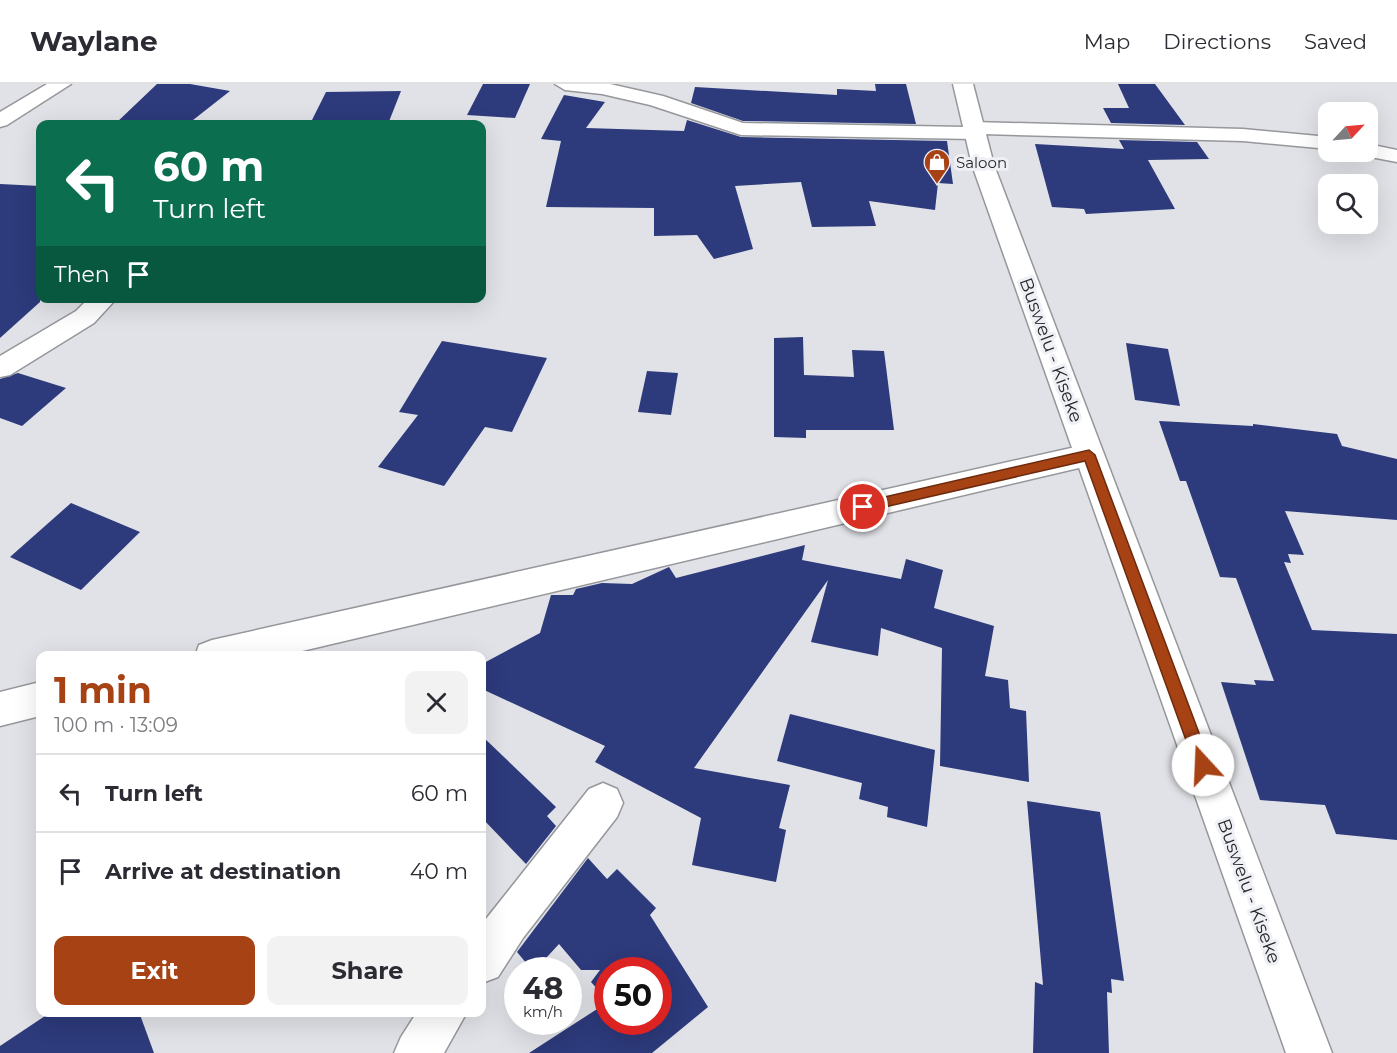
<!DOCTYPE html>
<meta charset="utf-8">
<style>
body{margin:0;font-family:Montserrat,sans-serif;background:#f2f2f3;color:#2b2b33;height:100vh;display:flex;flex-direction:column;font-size:22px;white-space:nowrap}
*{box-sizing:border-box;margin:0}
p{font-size:20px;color:#7c7c81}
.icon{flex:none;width:33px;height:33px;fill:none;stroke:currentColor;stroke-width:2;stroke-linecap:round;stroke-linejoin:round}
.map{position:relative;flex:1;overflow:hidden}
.sheet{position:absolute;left:36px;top:567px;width:450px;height:366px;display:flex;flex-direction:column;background:#fff;border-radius:12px;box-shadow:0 6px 24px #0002}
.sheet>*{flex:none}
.top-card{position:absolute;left:36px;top:36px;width:450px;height:183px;border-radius:12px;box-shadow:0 6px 24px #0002;background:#0b6e4f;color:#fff;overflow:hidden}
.needle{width:39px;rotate:64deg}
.fabs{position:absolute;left:1318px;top:18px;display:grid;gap:12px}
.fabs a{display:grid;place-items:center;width:60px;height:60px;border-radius:12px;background:#fff;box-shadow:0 6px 24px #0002;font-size:30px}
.speed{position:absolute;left:504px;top:873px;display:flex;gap:12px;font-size:30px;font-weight:700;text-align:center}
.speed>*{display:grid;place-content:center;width:78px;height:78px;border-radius:50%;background:#fff;box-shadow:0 6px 24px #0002;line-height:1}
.speed small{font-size:15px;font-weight:400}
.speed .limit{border:9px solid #d22;background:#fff;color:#111}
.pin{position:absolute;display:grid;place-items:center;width:51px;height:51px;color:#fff;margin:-26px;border:3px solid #fff;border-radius:50%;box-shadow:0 2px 6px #0007}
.me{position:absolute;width:66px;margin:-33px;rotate:340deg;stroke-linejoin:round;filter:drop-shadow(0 0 4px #0008)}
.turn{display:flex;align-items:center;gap:21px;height:126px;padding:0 18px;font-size:27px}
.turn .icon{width:78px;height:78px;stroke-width:2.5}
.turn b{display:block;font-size:42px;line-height:51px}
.then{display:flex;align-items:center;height:57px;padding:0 18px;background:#0003;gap:12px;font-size:22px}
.round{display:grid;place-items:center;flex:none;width:63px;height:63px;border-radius:12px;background:#f2f2f3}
.headline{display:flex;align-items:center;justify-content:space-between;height:102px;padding:0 18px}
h1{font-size:36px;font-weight:700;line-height:45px;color:#a74215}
.primary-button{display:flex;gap:12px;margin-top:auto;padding:12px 18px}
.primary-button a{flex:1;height:69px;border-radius:12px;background:#a74215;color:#fff;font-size:24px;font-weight:700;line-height:69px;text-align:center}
.primary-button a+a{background:#f2f2f3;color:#2b2b33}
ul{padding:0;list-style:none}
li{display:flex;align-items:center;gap:18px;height:78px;padding:0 18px;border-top:2px solid #e1e1e2}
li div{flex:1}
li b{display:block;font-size:22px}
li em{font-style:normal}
header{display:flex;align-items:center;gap:36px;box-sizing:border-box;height:84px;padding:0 30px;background:#fff;border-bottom:2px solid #e1e1e2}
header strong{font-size:28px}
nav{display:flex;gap:33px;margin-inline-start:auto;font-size:21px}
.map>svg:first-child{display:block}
.building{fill:#2d3a7b}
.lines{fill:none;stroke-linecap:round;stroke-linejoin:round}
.minor-casing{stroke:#95979b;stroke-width:3}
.secondary-casing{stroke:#95979b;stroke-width:3}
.minor{fill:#fff;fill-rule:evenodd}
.secondary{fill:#fff;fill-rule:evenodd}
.route{fill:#a74215;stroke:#6d2b0e;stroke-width:1.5}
.labels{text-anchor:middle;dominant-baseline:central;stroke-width:6;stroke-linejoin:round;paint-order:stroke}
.far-poi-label{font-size:15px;fill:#27282a;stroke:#eef0f5;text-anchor:start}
.street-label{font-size:18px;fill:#27282a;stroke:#eef0f5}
</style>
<header>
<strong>Waylane</strong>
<nav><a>Map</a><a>Directions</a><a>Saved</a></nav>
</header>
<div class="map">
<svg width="1397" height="969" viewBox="0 0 1397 969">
<rect width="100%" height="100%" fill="#e1e2e7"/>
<!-- building -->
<g class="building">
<polygon points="157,0 190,0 230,7 188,40 115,40"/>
<polygon points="483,0 530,0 515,34 467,31"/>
<polygon points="875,0 906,0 916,40 743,37 691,19 695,3 837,11 837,5 876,7"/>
<polygon points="1118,0 1155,0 1185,41 1111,39 1103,24 1129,24"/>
<polygon points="401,7 388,40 310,40 326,8"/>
<polygon points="564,11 605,18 586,44 684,47 687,36 741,53 947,57 953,100 938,99 935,126 869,117 876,142 812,143 801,98 735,102 753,165 714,175 697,151 654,152 654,124 546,123 561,57 541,55"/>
<polygon points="1119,56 1197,58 1209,75 1148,76 1175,125 1086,130 1084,125 1052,123 1035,60 1124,65"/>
<polygon points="0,100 40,102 40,218 0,254"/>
<polygon points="803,253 804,291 854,293 852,266 884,267 894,346 806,346 806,354 774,353 774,254"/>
<polygon points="442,257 547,274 512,348 485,343 444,402 378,383 418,331 399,328"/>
<polygon points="1126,259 1168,265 1180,322 1135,316"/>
<polygon points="647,287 678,289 671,331 638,328"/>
<polygon points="18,289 66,304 22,342 0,334 0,295"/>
<polygon points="1159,337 1253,342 1253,340 1337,350 1342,362 1397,375 1397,436 1285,427 1304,471 1288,470 1291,479 1284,478 1312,546 1397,550 1397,756 1336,750 1325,721 1260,716 1221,598 1256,601 1254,596 1274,597 1236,494 1220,493 1186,397 1180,397"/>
<polygon points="71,419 140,448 81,506 10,473"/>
<polygon points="805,461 802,476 901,495 906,475 943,486 934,524 994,542 985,592 1008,596 1010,624 1026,627 1029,698 940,682 942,564 881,544 878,572 811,558 828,496 694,684 790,701 779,744 786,746 776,798 692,781 701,734 595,678 605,662 482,605 482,580 540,549 551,511 573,511 576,505 602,499 632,500 669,483 676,494"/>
<polygon points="790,630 935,666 927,743 887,733 888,723 859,715 862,699 777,677"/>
<polygon points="482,652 556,723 547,732 556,742 526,780 482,734"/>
<polygon points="1027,717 1100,728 1124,897 1111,895 1112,909 1107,908 1109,969 1033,969 1035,898 1043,901"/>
<polygon points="588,774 607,795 617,785 656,824 650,831 708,923 652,969 529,969 608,918 608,938 658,938 658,886 608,886 608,917 591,898 600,886 581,886 559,860 535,886 532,886 517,868"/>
<polygon points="51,928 139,928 154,969 0,969 0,962"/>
</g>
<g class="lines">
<!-- minor casing -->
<g class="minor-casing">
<g id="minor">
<polygon points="47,0 71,0 7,41 0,43 0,28"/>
<polygon points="555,0 610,0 663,12 743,39 964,43 973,38 1243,45 1329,53 1329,65 1243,57 983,50 974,55 741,51 650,21 602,10 565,6"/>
<polygon points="1368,60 1397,66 1397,78 1360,71 1358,68 1368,68"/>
<polygon points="89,214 117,214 94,239 10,291 0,293 0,272 76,227"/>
<polygon points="1089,360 1100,363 1104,371 1100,379 281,572 195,572 199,561 212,556"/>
<polygon points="40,598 40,632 0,642 0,608"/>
<polygon points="603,699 617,705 623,719 617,733 523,854 498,893 482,899 482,840 589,705"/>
<polygon points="417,928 467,928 444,969 394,969 401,953"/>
</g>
</g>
<!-- secondary casing -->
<g class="secondary-casing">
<polygon id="secondary" points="953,0 973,0 994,81 1332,969 1286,969 972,81"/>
</g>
<!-- minor -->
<use href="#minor" class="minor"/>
<!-- secondary -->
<use href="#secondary" class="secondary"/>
</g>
<!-- route -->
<polygon class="route" points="1089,366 1095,371 1211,681 1208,686 1203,688 1197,686 1195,681 1085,377 863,428 856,423 863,418"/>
<!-- icons -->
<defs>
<g id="shop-pin" transform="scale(1.35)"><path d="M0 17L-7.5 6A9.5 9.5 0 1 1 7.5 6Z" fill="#a74215" stroke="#eef0f5"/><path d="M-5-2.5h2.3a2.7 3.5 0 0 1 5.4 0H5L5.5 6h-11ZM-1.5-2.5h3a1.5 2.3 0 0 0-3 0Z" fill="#fff"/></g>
</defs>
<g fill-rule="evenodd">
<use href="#shop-pin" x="937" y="78"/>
</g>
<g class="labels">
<!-- far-poi labels -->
<g class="far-poi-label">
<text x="956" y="78">Saloon</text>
</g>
<!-- street labels -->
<g class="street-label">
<text transform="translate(1051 266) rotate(70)">Buswelu - Kiseke</text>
<text transform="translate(1249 807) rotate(70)">Buswelu - Kiseke</text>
</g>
</g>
</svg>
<div class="fabs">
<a><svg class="needle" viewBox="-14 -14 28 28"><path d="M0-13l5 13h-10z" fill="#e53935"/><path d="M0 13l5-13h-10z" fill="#7c7c81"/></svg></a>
<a><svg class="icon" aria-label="search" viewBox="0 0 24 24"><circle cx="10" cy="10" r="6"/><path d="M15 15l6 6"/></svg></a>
</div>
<div class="speed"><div>48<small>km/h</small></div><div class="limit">50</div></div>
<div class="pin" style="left:863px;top:423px;background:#d93025"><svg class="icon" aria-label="arrive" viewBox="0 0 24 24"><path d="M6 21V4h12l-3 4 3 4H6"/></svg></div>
<svg class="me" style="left:1203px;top:681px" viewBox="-20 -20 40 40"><circle r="19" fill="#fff"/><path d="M0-13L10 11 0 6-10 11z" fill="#a74215"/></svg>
<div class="top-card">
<div class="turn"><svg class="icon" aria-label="left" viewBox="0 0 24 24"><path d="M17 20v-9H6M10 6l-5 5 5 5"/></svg><div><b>60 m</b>Turn left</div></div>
<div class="then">Then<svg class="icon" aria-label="arrive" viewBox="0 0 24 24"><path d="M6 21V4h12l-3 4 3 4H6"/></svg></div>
</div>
<section class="sheet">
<div class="headline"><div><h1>1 min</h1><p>100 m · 13:09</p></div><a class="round"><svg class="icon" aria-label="close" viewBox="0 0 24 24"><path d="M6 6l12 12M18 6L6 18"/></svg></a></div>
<ul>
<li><svg class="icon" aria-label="left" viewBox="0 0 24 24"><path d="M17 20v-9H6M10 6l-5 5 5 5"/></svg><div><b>Turn left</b></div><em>60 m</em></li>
<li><svg class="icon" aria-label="arrive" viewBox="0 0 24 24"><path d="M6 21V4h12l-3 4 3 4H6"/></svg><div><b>Arrive at destination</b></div><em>40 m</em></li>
</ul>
<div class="primary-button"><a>Exit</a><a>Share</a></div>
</section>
</div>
